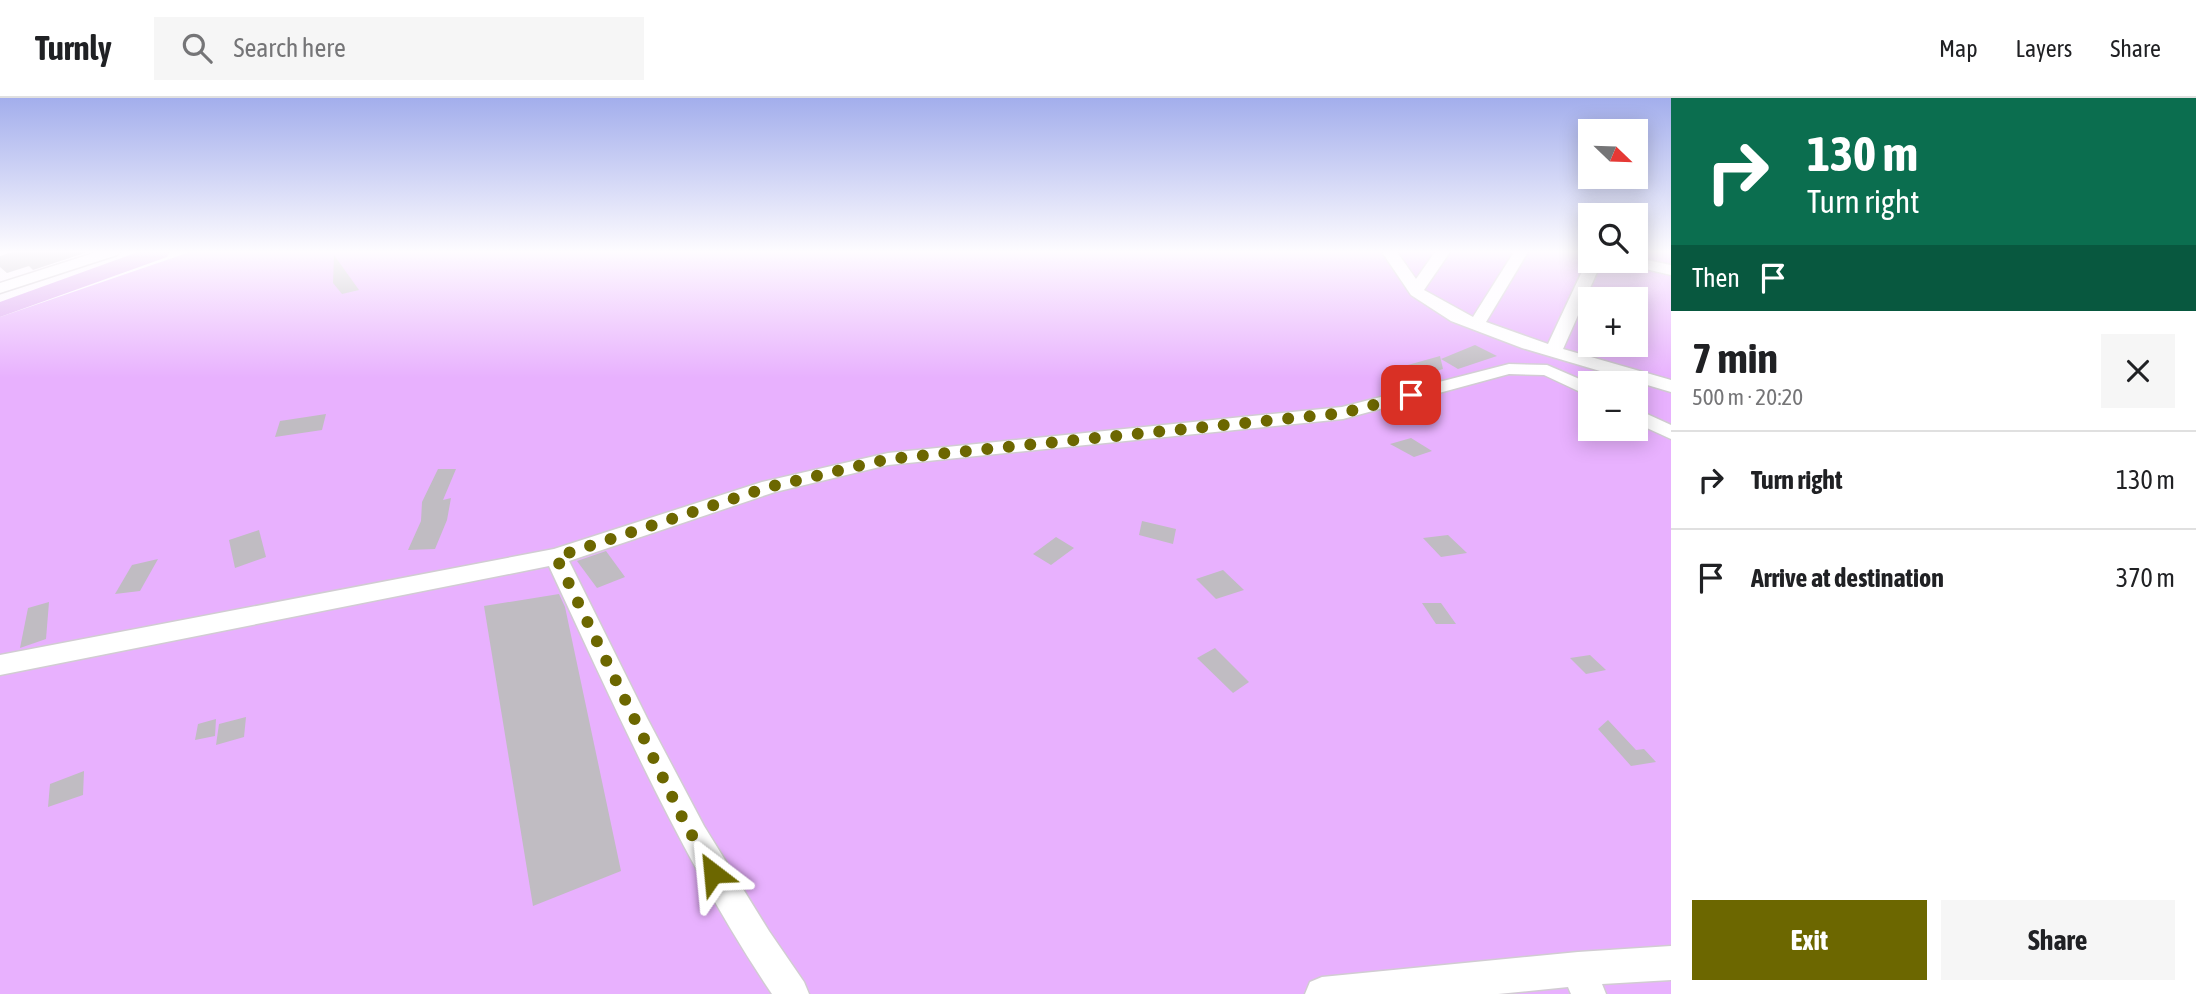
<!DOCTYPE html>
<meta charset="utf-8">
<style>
body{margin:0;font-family:"Asap Condensed",sans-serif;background:#f6f6f6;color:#202124;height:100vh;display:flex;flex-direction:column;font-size:26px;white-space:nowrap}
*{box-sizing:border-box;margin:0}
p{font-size:23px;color:#757577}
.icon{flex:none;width:38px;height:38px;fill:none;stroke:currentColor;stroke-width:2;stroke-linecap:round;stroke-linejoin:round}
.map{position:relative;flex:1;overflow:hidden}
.panel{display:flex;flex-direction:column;background:#fff;width:525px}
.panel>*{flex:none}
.hud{background:#0b6e4f;color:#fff;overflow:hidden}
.needle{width:46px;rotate:113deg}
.buttons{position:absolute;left:1578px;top:21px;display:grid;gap:14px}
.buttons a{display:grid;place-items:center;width:70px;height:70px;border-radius:0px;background:#fff;box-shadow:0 4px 18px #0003;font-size:35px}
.pin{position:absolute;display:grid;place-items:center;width:60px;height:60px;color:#fff;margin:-30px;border-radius:14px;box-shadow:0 4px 10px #0006}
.me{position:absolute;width:77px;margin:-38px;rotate:331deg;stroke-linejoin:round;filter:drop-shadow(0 0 5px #0008)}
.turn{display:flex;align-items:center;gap:24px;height:147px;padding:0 21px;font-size:32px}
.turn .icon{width:91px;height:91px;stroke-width:2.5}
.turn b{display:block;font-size:49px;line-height:60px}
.then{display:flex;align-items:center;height:66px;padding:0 21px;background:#0003;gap:14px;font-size:26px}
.round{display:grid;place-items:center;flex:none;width:74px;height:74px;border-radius:0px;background:#f6f6f6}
.summary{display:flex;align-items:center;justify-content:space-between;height:119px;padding:0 21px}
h1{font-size:42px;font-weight:700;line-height:52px}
.button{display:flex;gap:14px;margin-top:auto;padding:14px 21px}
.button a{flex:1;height:80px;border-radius:0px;background:#6c6700;color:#fff;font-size:28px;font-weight:700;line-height:80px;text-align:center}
.button a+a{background:#f6f6f6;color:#202124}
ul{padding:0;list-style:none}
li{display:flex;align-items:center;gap:21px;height:98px;padding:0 21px;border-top:2px solid #e0e0e0}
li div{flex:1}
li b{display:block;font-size:26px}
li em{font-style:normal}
header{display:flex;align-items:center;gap:42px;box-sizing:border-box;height:98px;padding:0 35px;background:#fff;border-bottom:2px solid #e0e0e0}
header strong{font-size:33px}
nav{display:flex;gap:38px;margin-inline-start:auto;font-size:24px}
.search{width:490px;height:63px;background:#f6f6f6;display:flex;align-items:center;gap:18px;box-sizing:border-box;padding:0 24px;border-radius:0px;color:#757577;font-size:26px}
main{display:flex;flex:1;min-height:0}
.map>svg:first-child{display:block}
.forest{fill:#e8b1fe;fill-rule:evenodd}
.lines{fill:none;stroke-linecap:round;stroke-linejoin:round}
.river{fill:#dda6f2;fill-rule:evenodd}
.building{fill:#c0bcc2}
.minor-casing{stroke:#d1ccd2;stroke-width:3}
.minor{fill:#fff;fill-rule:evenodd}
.route{stroke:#6c6700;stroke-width:12;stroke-dasharray:0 21.6}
</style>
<header>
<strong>Turnly</strong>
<div class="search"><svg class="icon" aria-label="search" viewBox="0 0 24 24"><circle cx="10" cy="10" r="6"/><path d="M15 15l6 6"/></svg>Search here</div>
<nav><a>Map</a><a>Layers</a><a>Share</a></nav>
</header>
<main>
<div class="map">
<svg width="1671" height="896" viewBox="0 0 1671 896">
<rect width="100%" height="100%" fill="#fcf8fe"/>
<!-- forest -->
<path class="forest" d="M190,154h1401v9h45v-9h35v742h-1671v-677zM1591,201h45v46h-45zM1591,285h45v46h-45z"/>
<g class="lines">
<!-- river -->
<polygon class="river" points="138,154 170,154 167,159 0,219 0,204"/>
</g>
<!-- building -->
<g class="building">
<polygon points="11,154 88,154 33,172 29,168 7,175 0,169 0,158"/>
<polygon points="334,157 359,192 342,196 333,185"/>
<polygon points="1475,247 1497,258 1458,271 1441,261"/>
<polygon points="1440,258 1443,271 1409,281 1390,272"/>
<polygon points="326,316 322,332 275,339 280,323"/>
<polygon points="1411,340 1432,353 1414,359 1390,346"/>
<polygon points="438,371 456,371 443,402 451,400 447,422 435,451 408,452 421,423 422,404"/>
<polygon points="1142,423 1176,431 1173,446 1139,437"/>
<polygon points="259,432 266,459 235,470 229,442"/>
<polygon points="1448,437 1467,455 1441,459 1423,440"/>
<polygon points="1056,439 1074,450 1051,467 1033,456"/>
<polygon points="606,453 625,479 597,490 577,463"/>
<polygon points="158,461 140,493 115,496 132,467"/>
<polygon points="1223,472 1244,492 1216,501 1196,481"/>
<polygon points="559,496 565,509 621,773 533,808 484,508"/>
<polygon points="49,504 46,541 20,550 28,510"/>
<polygon points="1422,505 1441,505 1456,526 1436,526"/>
<polygon points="1215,550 1249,584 1233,595 1197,560"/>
<polygon points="1590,557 1606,572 1586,576 1570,560"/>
<polygon points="246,619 244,639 216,647 219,626"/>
<polygon points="216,621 215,638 195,642 198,626"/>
<polygon points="1608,622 1636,652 1644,651 1656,664 1631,668 1598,631"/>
<polygon points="84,673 83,697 48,709 50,686"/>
</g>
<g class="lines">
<!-- minor casing -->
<g class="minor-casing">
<g id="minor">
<polygon points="97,154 119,154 117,157 0,195 0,185"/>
<polygon points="1382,154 1397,154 1416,181 1435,154 1450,154 1424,192 1473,219 1514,154 1528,154 1486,224 1548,246 1587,163 1591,160 1591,163 1602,163 1563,251 1671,282 1671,294 1522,250 1451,223 1411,197"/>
<polygon points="1636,160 1671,167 1671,177 1625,166 1622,163 1636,163"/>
<path d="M1509,266l38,1 44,19v13l-47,-22 -35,-1 -166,45 -455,46 -113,27 -206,69 78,157 57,108 65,105 35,51 5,12h-37c-90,-134 -155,-282 -223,-428l-549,109v-20l554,-106 208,-67 126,-29 454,-46z"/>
<polygon points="1636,311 1671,327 1671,341 1636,325"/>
<polygon points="1671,848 1671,882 1602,886 1606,896 1571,896 1568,889 1498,896 1305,896 1310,884 1322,879 1578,854"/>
</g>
</g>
<!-- minor -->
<use href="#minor" class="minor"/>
</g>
<!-- sky -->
<linearGradient id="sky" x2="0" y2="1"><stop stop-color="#a3aeec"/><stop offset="0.55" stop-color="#fefcff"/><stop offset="1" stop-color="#fefcff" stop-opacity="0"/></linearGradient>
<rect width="1671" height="280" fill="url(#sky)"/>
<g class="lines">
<!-- route -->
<polyline class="route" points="713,775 682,719 556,459 769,389 888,361 1343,315 1411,297"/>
</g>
</svg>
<div class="buttons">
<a><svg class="needle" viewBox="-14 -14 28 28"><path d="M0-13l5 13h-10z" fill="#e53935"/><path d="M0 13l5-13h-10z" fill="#757577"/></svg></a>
<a><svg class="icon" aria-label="search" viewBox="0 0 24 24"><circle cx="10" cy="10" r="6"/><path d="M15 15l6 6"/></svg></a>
<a>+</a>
<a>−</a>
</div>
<div class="pin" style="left:1411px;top:297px;background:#d93025"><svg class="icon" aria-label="arrive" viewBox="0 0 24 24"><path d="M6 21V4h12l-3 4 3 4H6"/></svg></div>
<svg class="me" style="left:713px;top:775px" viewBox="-20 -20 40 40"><path d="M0-17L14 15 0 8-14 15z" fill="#6c6700" stroke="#fff" stroke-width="4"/></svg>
</div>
<section class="panel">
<div class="hud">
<div class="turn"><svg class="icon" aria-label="right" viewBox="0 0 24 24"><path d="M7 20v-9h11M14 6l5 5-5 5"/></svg><div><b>130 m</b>Turn right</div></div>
<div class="then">Then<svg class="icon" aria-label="arrive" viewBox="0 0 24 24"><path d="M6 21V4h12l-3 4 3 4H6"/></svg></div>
</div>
<div class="summary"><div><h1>7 min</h1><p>500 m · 20:20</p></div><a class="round"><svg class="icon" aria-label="close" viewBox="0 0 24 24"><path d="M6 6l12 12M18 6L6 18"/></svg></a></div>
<ul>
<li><svg class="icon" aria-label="right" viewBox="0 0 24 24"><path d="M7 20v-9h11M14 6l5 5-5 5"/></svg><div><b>Turn right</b></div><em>130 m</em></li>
<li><svg class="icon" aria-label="arrive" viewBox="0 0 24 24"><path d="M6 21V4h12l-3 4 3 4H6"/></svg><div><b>Arrive at destination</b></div><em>370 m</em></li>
</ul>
<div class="button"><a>Exit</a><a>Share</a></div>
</section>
</main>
